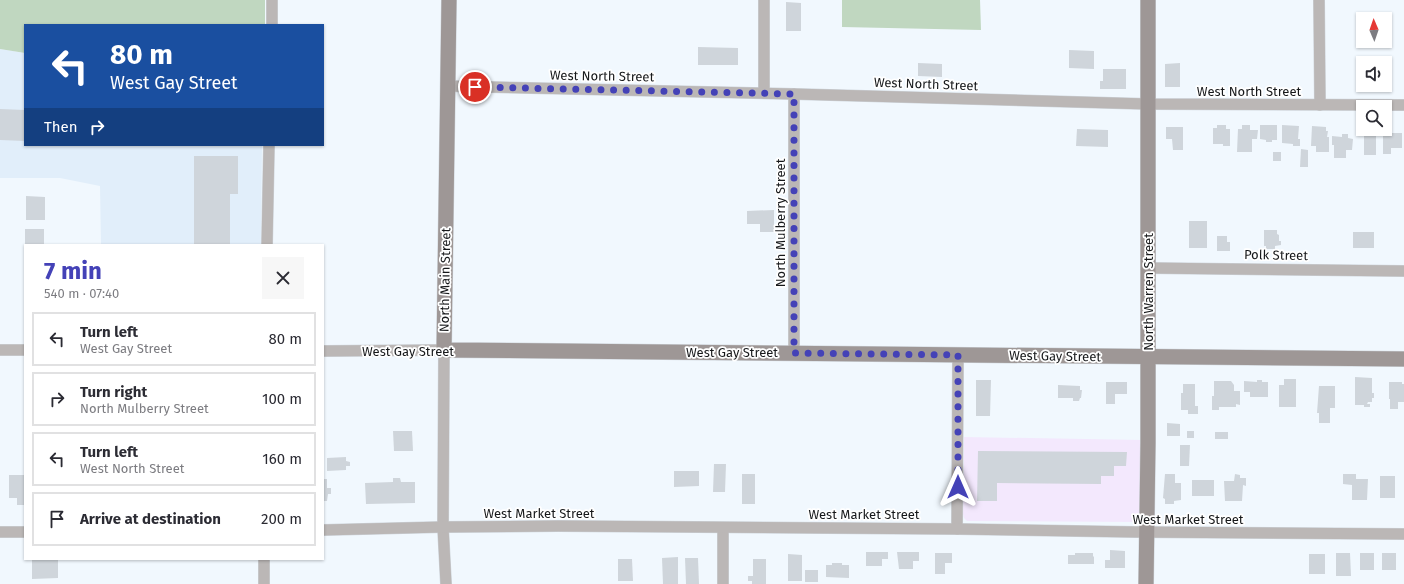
<!DOCTYPE html>
<meta charset="utf-8">
<style>
body{margin:0;font-family:"Fira Sans",sans-serif;background:#f7f7f7;color:#2b2b33;height:100vh;display:flex;flex-direction:column;font-size:15px;white-space:nowrap}
*{box-sizing:border-box;margin:0}
p{font-size:13px;color:#7c7c81}
.icon{flex:none;width:22px;height:22px;fill:none;stroke:currentColor;stroke-width:2;stroke-linecap:round;stroke-linejoin:round}
.map{position:relative;flex:1;overflow:hidden}
.side{position:absolute;left:24px;top:244px;width:300px;height:316px;display:flex;flex-direction:column;background:#fff;border-radius:0px;box-shadow:0 1px 3px #0004}
.side>*{flex:none}
.top-card{position:absolute;left:24px;top:24px;width:300px;height:122px;border-radius:0px;box-shadow:0 1px 3px #0004;background:#1a4fa0;color:#fff;overflow:hidden}
.needle{width:26px;rotate:358deg}
.fabs{position:absolute;left:1356px;top:12px;display:grid;gap:8px}
.fabs a{display:grid;place-items:center;width:36px;height:36px;border-radius:0px;background:#fff;box-shadow:0 1px 3px #0004;font-size:20px}
.pin{position:absolute;display:grid;place-items:center;width:34px;height:34px;color:#fff;margin:-17px;border:2px solid #fff;border-radius:50%;box-shadow:0 1px 4px #0007}
.me{position:absolute;width:44px;margin:-22px;rotate:0deg;stroke-linejoin:round;filter:drop-shadow(0 0 3px #0008)}
.turn{display:flex;align-items:center;gap:14px;height:84px;padding:0 20px;font-size:18px}
.turn .icon{width:52px;height:52px;stroke-width:2.5}
.turn b{display:block;font-size:28px;line-height:34px}
.then{display:flex;align-items:center;height:38px;padding:0 20px;background:#0003;gap:8px;font-size:15px}
.round{display:grid;place-items:center;flex:none;width:42px;height:42px;border-radius:0px;background:#f7f7f7}
.overview{display:flex;align-items:center;justify-content:space-between;height:68px;padding:0 20px}
h1{font-size:24px;font-weight:700;line-height:30px;color:#4442b7}
ul{padding:0;list-style:none}
li{display:flex;align-items:center;gap:12px;height:54px;margin:0 8px 6px;padding:0 12px;border:2px solid #e1e1e2;border-radius:0px}
li div{flex:1}
li b{display:block;font-size:15px}
li em{font-style:normal}
.map>svg:first-child{display:block}
.built{fill:#e1eefa}
.education{fill:#f3e8fd}
.green{fill:#c0d7c0}
.building{fill:#cfd5db}
.lines{fill:none;stroke-linecap:round;stroke-linejoin:round}
.street-casing{stroke:#ced4da;stroke-width:12}
.secondary-casing{stroke:#ced4da;stroke-width:16}
.street{stroke:#bbb7b6;stroke-width:11}
.secondary{stroke:#9e9796;stroke-width:15}
.route{stroke:#4442b7;stroke-width:7;stroke-dasharray:0 12.6}
.labels{text-anchor:middle;dominant-baseline:central;stroke-width:3.5;stroke-linejoin:round;paint-order:stroke}
.street-label{font-size:13px;fill:#16181a;stroke:#fff}
</style>
<div class="map">
<svg width="1404" height="584" viewBox="0 0 1404 584">
<rect width="100%" height="100%" fill="#f1f8fe"/>
<!-- built -->
<polygon class="built" points="0,49 25,53 25,145 262,145 261,245 101,245 100,186 60,178 0,178"/>
<!-- education -->
<polygon class="education" points="964,437 1143,440 1141,519 1136,522 967,521 964,518 963,514"/>
<!-- green -->
<g class="green">
<polygon points="0,0 265,0 265,25 25,25 25,53 0,49"/>
<polygon points="842,0 980,0 981,30 842,27"/>
</g>
<!-- building -->
<g class="building">
<polygon points="786,2 801,3 801,31 786,31"/>
<polygon points="698,47 738,48 738,65 698,65"/>
<polygon points="1069,50 1094,51 1094,69 1069,68"/>
<polygon points="918,63 942,64 942,77 918,76"/>
<polygon points="1180,63 1180,87 1165,87 1165,64"/>
<polygon points="1103,69 1126,69 1126,89 1100,89 1100,81 1103,81"/>
<polygon points="0,109 25,110 25,141 0,140"/>
<polygon points="1217,125 1226,125 1226,129 1230,129 1230,146 1223,146 1223,144 1213,144 1213,128 1217,128"/>
<polygon points="1242,125 1250,125 1250,130 1258,130 1257,139 1252,139 1252,152 1237,152 1238,129 1242,129"/>
<polygon points="1260,125 1277,125 1277,140 1272,140 1272,142 1266,142 1266,140 1260,139"/>
<polygon points="1282,125 1299,126 1298,139 1300,139 1300,146 1293,146 1293,144 1282,143"/>
<polygon points="1312,126 1326,127 1326,131 1328,131 1327,137 1329,137 1329,152 1316,152 1316,146 1311,146"/>
<polygon points="1166,127 1183,127 1183,150 1173,150 1172,139 1166,139"/>
<polygon points="1077,129 1108,130 1108,147 1076,146"/>
<rect x="1364" y="133" width="12" height="22"/>
<polygon points="1383,133 1402,133 1402,148 1391,148 1391,154 1383,154"/>
<polygon points="1342,134 1348,134 1348,138 1353,139 1352,150 1346,150 1346,158 1334,158 1334,145 1332,145 1332,136 1342,137"/>
<polygon points="1301,149 1308,150 1308,167 1300,167"/>
<rect x="1273" y="152" width="8" height="9"/>
<polygon points="194,156 238,156 238,194 230,194 230,245 194,245"/>
<polygon points="26,196 45,197 45,220 26,220"/>
<polygon points="774,210 774,232 760,232 760,224 747,224 747,211"/>
<rect x="1189" y="221" width="18" height="27"/>
<rect x="25" y="229" width="19" height="16"/>
<polygon points="1264,230 1277,230 1277,234 1279,235 1279,241 1281,241 1281,245 1275,246 1275,249 1266,249 1266,246 1264,246"/>
<rect x="1353" y="232" width="21" height="16"/>
<polygon points="1217,236 1227,236 1227,242 1230,242 1230,251 1217,251"/>
<polygon points="1355,377 1372,378 1372,393 1374,393 1374,398 1372,398 1372,402 1368,402 1367,404 1370,404 1370,407 1364,407 1364,405 1355,405"/>
<polygon points="1284,379 1296,379 1296,407 1279,407 1279,385 1284,385"/>
<polygon points="976,380 991,380 990,416 976,416"/>
<polygon points="1257,380 1262,380 1262,382 1268,382 1268,397 1250,397 1250,392 1244,392 1244,381 1257,382"/>
<polygon points="1214,381 1231,381 1234,385 1234,391 1240,391 1240,405 1236,404 1236,407 1219,407 1219,410 1212,410 1212,396 1214,396"/>
<polygon points="1106,382 1127,382 1127,394 1115,394 1115,404 1106,404"/>
<polygon points="1389,382 1402,382 1402,384 1404,384 1404,402 1398,402 1398,409 1390,409 1390,399 1389,399"/>
<polygon points="1183,384 1195,384 1195,406 1198,406 1198,414 1188,414 1188,410 1181,410 1181,393 1183,393"/>
<polygon points="1058,385 1080,386 1080,390 1082,390 1081,398 1080,398 1079,401 1073,401 1073,398 1058,398"/>
<polygon points="1319,386 1335,386 1335,408 1330,408 1330,423 1319,423 1319,413 1317,413"/>
<polygon points="1167,423 1180,424 1180,436 1167,436"/>
<polygon points="393,431 412,431 413,451 394,451"/>
<rect x="1187" y="431" width="7" height="7"/>
<rect x="1215" y="432" width="13" height="7"/>
<polygon points="1180,445 1190,445 1189,466 1180,466"/>
<polygon points="978,451 1127,452 1126,466 1114,466 1114,476 1101,476 1101,484 997,483 997,501 977,501"/>
<polygon points="346,457 346,461 350,462 350,466 346,466 346,470 327,471 327,458"/>
<polygon points="714,464 726,464 725,492 713,492"/>
<polygon points="674,471 699,471 699,486 674,487"/>
<rect x="742" y="474" width="13" height="30"/>
<polygon points="1165,474 1175,474 1175,483 1181,483 1181,500 1174,501 1174,504 1165,504 1165,499 1163,498"/>
<polygon points="1235,474 1240,475 1240,478 1246,478 1246,486 1243,485 1242,501 1225,501 1224,481 1234,481"/>
<polygon points="1343,474 1356,474 1356,479 1368,479 1367,500 1352,500 1352,485 1343,484"/>
<polygon points="9,475 25,475 25,505 17,505 17,498 9,498"/>
<rect x="1380" y="476" width="15" height="22"/>
<polygon points="393,478 400,478 401,482 415,482 415,503 366,504 365,483 393,482"/>
<polygon points="323,479 327,479 327,488 331,488 331,494 328,494 327,501 323,501"/>
<rect x="1192" y="480" width="22" height="16"/>
<polygon points="1110,550 1125,551 1125,568 1105,568 1105,560 1110,560"/>
<polygon points="866,552 888,552 888,559 882,559 882,566 866,566"/>
<polygon points="897,552 919,552 919,561 913,561 913,569 899,569"/>
<polygon points="935,553 952,553 952,563 945,563 945,574 935,574"/>
<polygon points="1075,553 1093,553 1093,557 1094,556 1094,564 1068,564 1068,555 1075,555"/>
<polygon points="1336,553 1350,553 1351,576 1336,576"/>
<rect x="1360" y="553" width="14" height="17"/>
<rect x="1382" y="553" width="14" height="17"/>
<polygon points="788,554 802,555 802,581 788,581"/>
<rect x="1309" y="554" width="16" height="20"/>
<polygon points="678,557 678,584 663,584 662,558"/>
<polygon points="685,558 698,558 699,584 686,584"/>
<polygon points="38,559 58,560 58,578 32,579 32,560"/>
<polygon points="618,559 632,559 633,581 618,581"/>
<polygon points="753,559 766,559 766,584 752,584 752,581 748,581 748,576 753,576"/>
<polygon points="832,563 842,563 842,565 849,565 849,578 826,577 826,565 832,565"/>
<rect x="805" y="570" width="13" height="12"/>
</g>
<g class="lines">
<!-- street casing -->
<g class="street-casing">
<g id="street">
<polyline points="1319,0 1320,105"/>
<polyline points="272,25 272,0"/>
<polyline points="447,86 794,94 1148,104 1404,105"/>
<polyline points="764,93 764,0"/>
<polyline points="794,94 794,353"/>
<polyline points="267,245 269,145"/>
<polyline points="1148,268 1404,271"/>
<polyline points="0,350 25,350"/>
<polyline points="323,351 444,350 443,527 446,584"/>
<polyline points="723,528 723,584"/>
<polyline points="957,529 958,355"/>
<polyline points="323,530 443,527 558,526 957,529 1136,532 1404,534"/>
<polyline points="0,532 25,532"/>
<polyline points="264,559 264,584"/>
</g>
</g>
<!-- secondary casing -->
<g class="secondary-casing">
<g id="secondary">
<path d="M449,0l-5,350c320,2 640,7 960,9"/>
<polyline points="1146,584 1148,443 1148,0"/>
</g>
</g>
<!-- street -->
<use href="#street" class="street"/>
<!-- secondary -->
<use href="#secondary" class="secondary"/>
</g>
<g class="lines">
<!-- route -->
<polyline class="route" points="475,87 794,94 794,353 958,355 958,487"/>
</g>
<g class="labels">
<!-- street labels -->
<g class="street-label">
<text transform="translate(602 76) rotate(1)">West North Street</text>
<text transform="translate(926 84) rotate(2)">West North Street</text>
<text x="1249" y="91">West North Street</text>
<text transform="translate(780 223) rotate(-90)">North Mulberry Street</text>
<text transform="translate(1276 255) rotate(1)">Polk Street</text>
<text transform="translate(445 280) rotate(-89)">North Main Street</text>
<text transform="translate(1148 292) rotate(-90)">North Warren Street</text>
<text x="408" y="351">West Gay Street</text>
<text x="732" y="352">West Gay Street</text>
<text transform="translate(1055 356) rotate(1)">West Gay Street</text>
<text x="539" y="513">West Market Street</text>
<text x="864" y="514">West Market Street</text>
<text x="1188" y="519">West Market Street</text>
</g>
</g>
</svg>
<div class="fabs">
<a><svg class="needle" viewBox="-14 -14 28 28"><path d="M0-13l5 13h-10z" fill="#e53935"/><path d="M0 13l5-13h-10z" fill="#7c7c81"/></svg></a>
<a><svg class="icon" aria-label="sound" viewBox="0 0 24 24"><path d="M4 9h4l5-4v14l-5-4H4zM17 9q2 3 0 6"/></svg></a>
<a><svg class="icon" aria-label="search" viewBox="0 0 24 24"><circle cx="10" cy="10" r="6"/><path d="M15 15l6 6"/></svg></a>
</div>
<div class="pin" style="left:475px;top:87px;background:#d93025"><svg class="icon" aria-label="arrive" viewBox="0 0 24 24"><path d="M6 21V4h12l-3 4 3 4H6"/></svg></div>
<svg class="me" style="left:958px;top:487px" viewBox="-20 -20 40 40"><path d="M0-17L14 15 0 8-14 15z" fill="#4442b7" stroke="#fff" stroke-width="4"/></svg>
<div class="top-card">
<div class="turn"><svg class="icon" aria-label="left" viewBox="0 0 24 24"><path d="M17 20v-9H6M10 6l-5 5 5 5"/></svg><div><b>80 m</b>West Gay Street</div></div>
<div class="then">Then<svg class="icon" aria-label="right" viewBox="0 0 24 24"><path d="M7 20v-9h11M14 6l5 5-5 5"/></svg></div>
</div>
<section class="side">
<div class="overview"><div><h1>7 min</h1><p>540 m · 07:40</p></div><a class="round"><svg class="icon" aria-label="close" viewBox="0 0 24 24"><path d="M6 6l12 12M18 6L6 18"/></svg></a></div>
<ul>
<li><svg class="icon" aria-label="left" viewBox="0 0 24 24"><path d="M17 20v-9H6M10 6l-5 5 5 5"/></svg><div><b>Turn left</b><p>West Gay Street</p></div><em>80 m</em></li>
<li><svg class="icon" aria-label="right" viewBox="0 0 24 24"><path d="M7 20v-9h11M14 6l5 5-5 5"/></svg><div><b>Turn right</b><p>North Mulberry Street</p></div><em>100 m</em></li>
<li><svg class="icon" aria-label="left" viewBox="0 0 24 24"><path d="M17 20v-9H6M10 6l-5 5 5 5"/></svg><div><b>Turn left</b><p>West North Street</p></div><em>160 m</em></li>
<li><svg class="icon" aria-label="arrive" viewBox="0 0 24 24"><path d="M6 21V4h12l-3 4 3 4H6"/></svg><div><b>Arrive at destination</b></div><em>200 m</em></li>
</ul>
</section>
</div>
